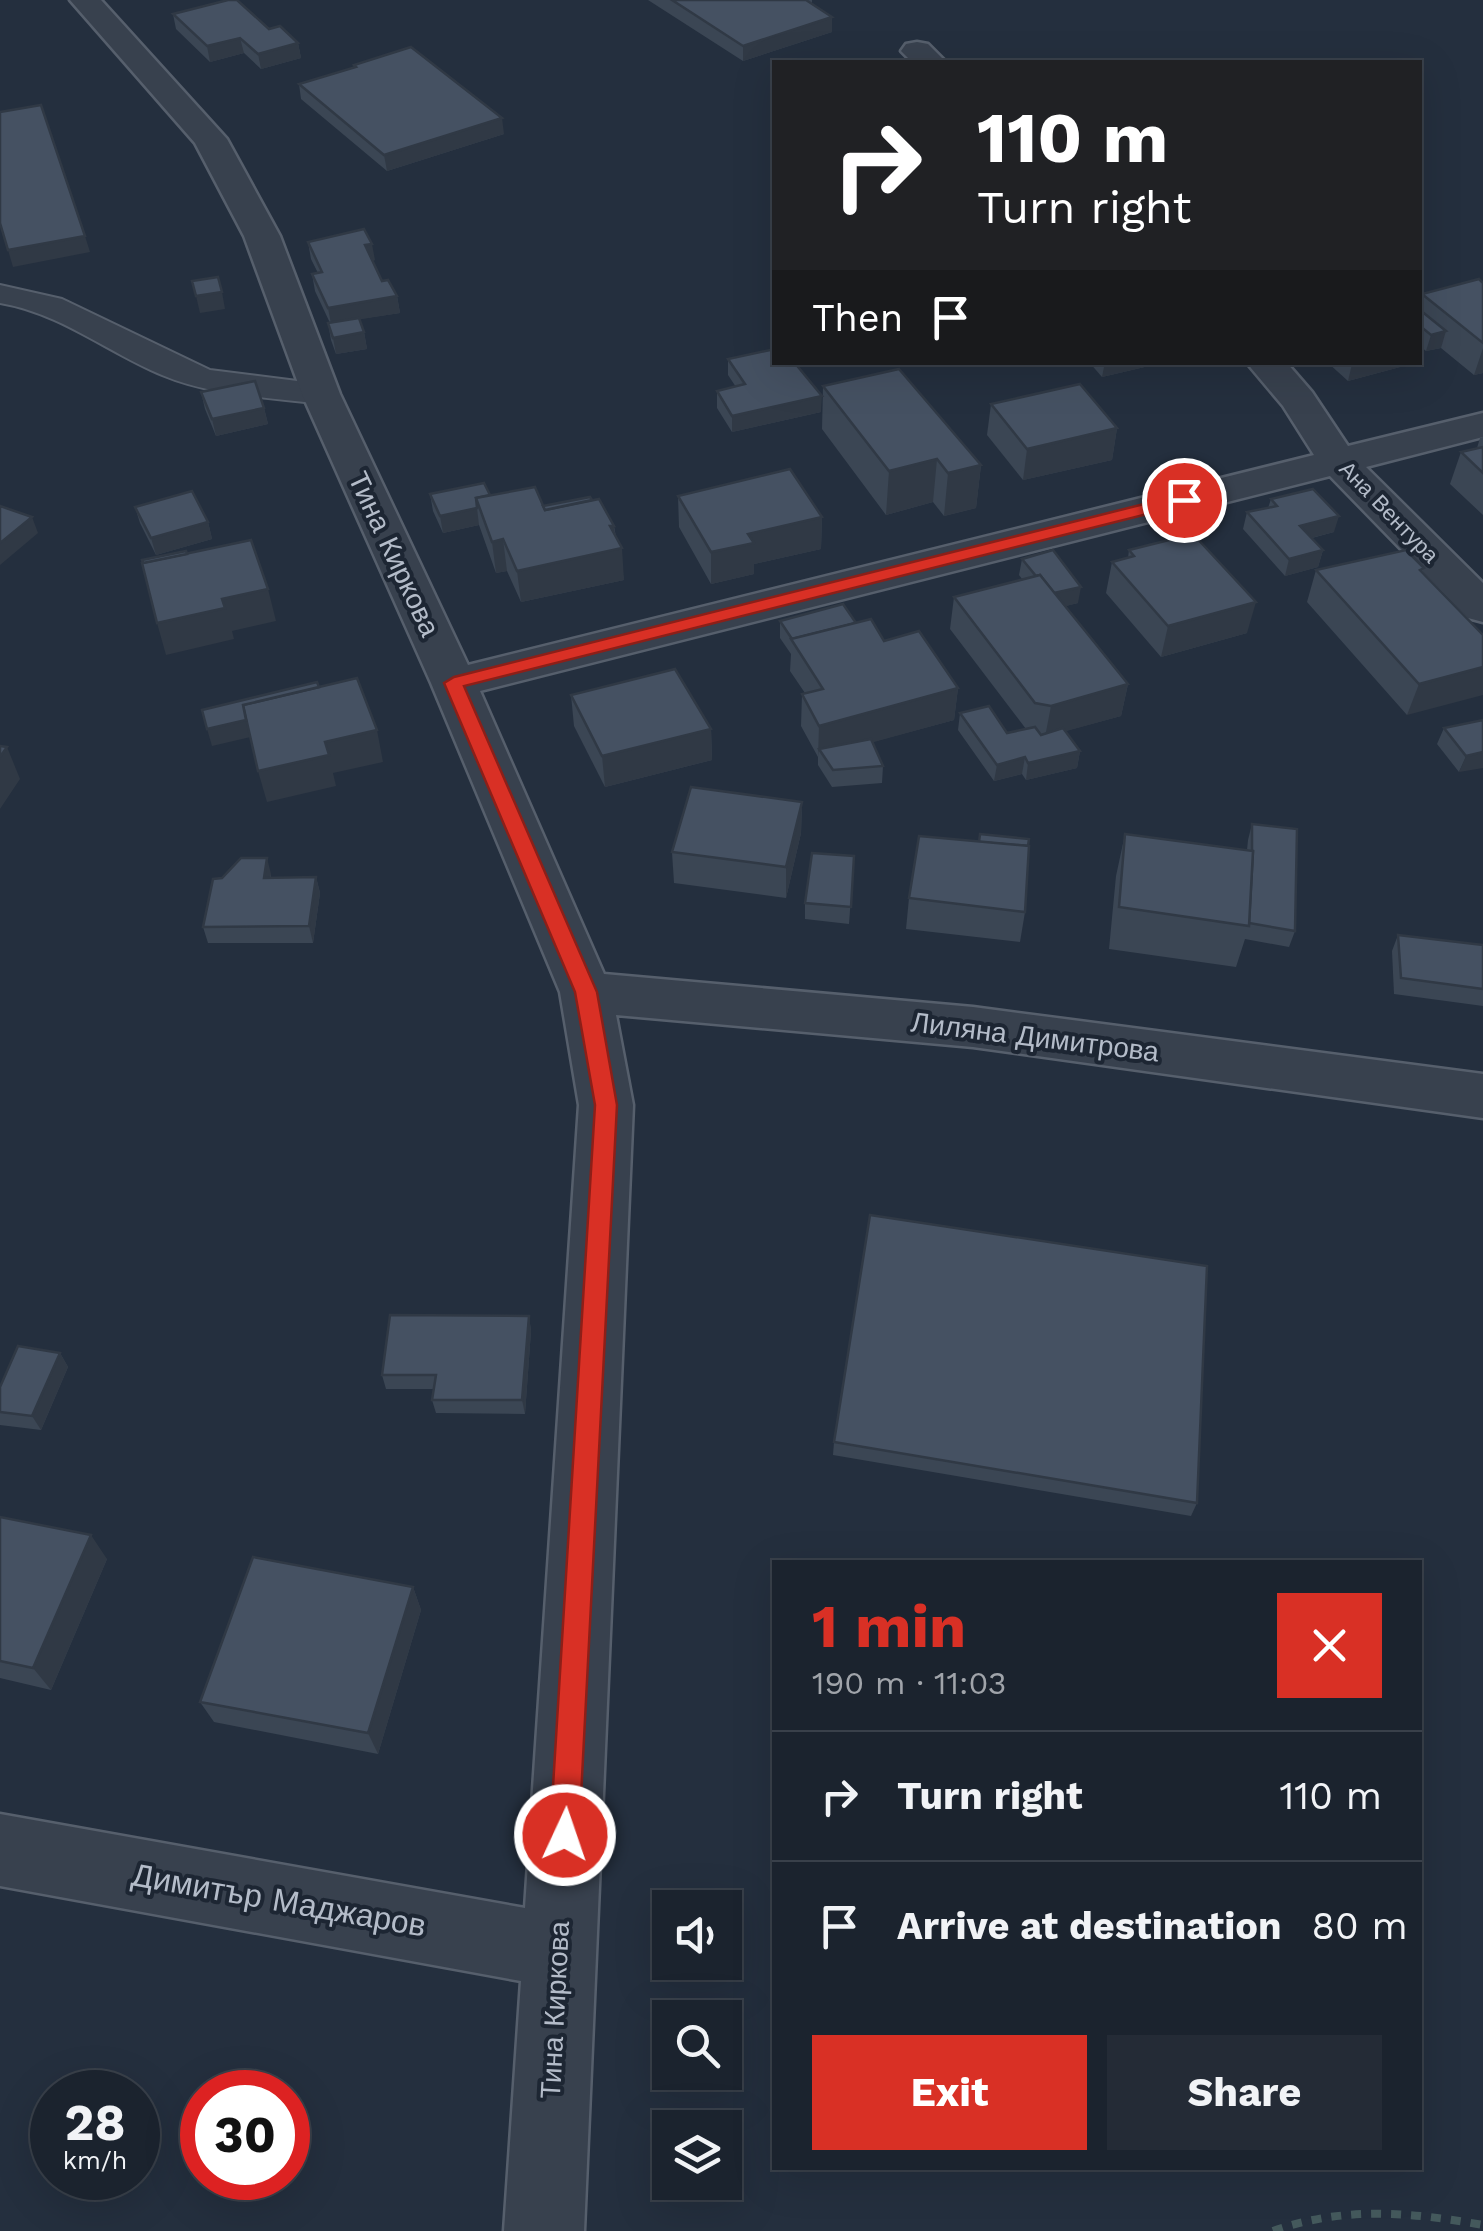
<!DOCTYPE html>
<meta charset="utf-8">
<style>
body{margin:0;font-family:"Work Sans",sans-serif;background:#242b36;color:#f1f3f6;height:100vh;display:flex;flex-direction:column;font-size:38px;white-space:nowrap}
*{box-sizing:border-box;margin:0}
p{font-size:32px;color:#a0a4aa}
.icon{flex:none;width:55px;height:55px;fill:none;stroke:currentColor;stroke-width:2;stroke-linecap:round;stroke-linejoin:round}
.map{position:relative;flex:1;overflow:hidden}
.details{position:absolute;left:772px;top:1560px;width:650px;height:610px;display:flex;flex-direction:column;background:#1b232e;border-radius:0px;box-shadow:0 10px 40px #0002,0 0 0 2px #39404a}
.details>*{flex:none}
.banner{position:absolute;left:772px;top:60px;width:650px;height:305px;border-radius:0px;box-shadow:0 10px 40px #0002,0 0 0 2px #39404a;background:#202124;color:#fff;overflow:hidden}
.controls{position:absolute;left:652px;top:1890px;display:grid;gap:20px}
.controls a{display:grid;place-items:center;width:90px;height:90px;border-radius:0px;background:#1b232e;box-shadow:0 10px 40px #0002,0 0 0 2px #39404a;font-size:50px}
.speed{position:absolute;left:30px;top:2070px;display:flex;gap:20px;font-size:50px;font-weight:700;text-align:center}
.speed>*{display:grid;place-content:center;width:130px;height:130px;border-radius:50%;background:#1b232e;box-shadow:0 10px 40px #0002,0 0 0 2px #39404a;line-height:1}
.speed small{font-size:25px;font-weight:400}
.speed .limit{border:15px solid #d22;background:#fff;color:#111}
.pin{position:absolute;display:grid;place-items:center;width:85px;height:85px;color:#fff;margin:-42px;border:5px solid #fff;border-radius:50%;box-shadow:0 2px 10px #0007}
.me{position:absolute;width:110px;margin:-55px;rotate:3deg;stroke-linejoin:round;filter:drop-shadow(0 0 8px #0008)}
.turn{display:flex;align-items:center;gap:35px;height:210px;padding:0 40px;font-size:45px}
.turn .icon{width:130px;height:130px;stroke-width:2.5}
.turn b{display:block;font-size:70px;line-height:85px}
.then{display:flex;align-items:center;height:95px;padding:0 40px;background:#0003;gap:20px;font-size:38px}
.round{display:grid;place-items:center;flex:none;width:105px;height:105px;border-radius:0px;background:#242b36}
.summary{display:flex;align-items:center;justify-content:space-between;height:170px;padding:0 40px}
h1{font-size:60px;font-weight:700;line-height:75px;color:#d93025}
.primary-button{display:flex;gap:20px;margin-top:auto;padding:20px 40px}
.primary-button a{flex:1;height:115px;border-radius:0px;background:#d93025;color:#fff;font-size:40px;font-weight:700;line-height:115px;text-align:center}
.primary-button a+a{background:#242b36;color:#f1f3f6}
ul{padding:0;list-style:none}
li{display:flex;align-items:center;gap:30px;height:130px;padding:0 40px;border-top:2px solid #39404a}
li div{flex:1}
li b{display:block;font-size:38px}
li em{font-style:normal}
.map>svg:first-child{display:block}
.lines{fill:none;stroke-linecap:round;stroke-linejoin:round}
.lane-casing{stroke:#565f6c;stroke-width:4}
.street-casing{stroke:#565f6c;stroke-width:5}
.path{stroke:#44595c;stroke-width:8;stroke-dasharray:10 10;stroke-linecap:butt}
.lane{fill:#38414e;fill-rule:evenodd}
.street{fill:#38414e;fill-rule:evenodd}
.wall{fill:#3b4654}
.shaded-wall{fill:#303945}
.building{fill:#455162;stroke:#303945;stroke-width:2.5}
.route{fill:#d93025;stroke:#8d1f18;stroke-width:2.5}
.labels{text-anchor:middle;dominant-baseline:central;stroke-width:8;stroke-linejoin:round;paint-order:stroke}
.far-street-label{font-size:22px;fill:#b4bcc9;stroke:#1d2633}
.street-label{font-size:28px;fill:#b4bcc9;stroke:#1d2633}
.near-street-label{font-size:32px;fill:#b4bcc9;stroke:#1d2633}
</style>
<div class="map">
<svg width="1483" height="2231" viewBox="0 0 1483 2231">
<rect width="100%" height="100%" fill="#242f3e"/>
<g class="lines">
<!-- lane casing -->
<g class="lane-casing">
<path id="lane" d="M0,285l62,14 148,71 111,14 12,3 5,7 -5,7 -12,3c-54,-7 -109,-8 -159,-29 -55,-23 -102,-62 -162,-72z"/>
</g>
<!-- street casing -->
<g class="street-casing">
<g id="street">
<polygon points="70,0 101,0 227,139 280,236 340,394 468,665 1314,455 1283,406 1246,362 1286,362 1312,392 1348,446 1483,413 1483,437 1366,467 1483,583 1483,622 1468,618 1330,476 480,691 604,974 973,1007 1483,1074 1483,1118 973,1047 616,1015 633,1105 584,2231 504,2231 521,1981 0,1886 0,1814 525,1908 579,1105 560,992 431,683 302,394 244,236 195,143"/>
<polygon points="917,42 928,44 946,62 912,62 901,51 906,44"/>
</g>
</g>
<!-- path -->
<path class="path" d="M1273,2231c71,-25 137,-19 210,-6"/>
<!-- lane -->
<use href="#lane" class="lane"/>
<!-- street -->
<use href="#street" class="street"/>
</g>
<!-- wall -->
<g class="wall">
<polygon points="648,0 812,0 812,4 832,17 832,32 743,61"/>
<polygon points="173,14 269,29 298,43 301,58 261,69 244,53 210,62 176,29"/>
<polygon points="354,65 504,134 387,171 301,99 299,84 354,67"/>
<polygon points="308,242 375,260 372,261 382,281 397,296 400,313 359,319 364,332 367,349 336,354 331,340 328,323 330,323 315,291 312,274 318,273 311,259"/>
<polygon points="1483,283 1483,373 1474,375 1441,348 1426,351 1420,346 1420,302 1422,294"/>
<polygon points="728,359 821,412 732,432 717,408 717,391 736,387 728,375"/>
<polygon points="1089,362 1166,362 1102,377"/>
<polygon points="1327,362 1402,362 1400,367 1348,381"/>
<polygon points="823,386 981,465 976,508 944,516 933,502 886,515 822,429"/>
<polygon points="201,392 264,408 268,424 216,436 205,409"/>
<polygon points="991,404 1117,428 1112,460 1023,480 987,435"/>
<polygon points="1483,437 1483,515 1450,484 1461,452 1477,448 1480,438"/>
<polygon points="430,494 490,495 543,506 614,526 624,580 521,602 507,571 496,573 479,525 443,533 433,511"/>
<polygon points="678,496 822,517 821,549 754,564 754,574 711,584 679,527"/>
<polygon points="1271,499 1334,532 1312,538 1323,550 1318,567 1285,576 1243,529 1247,512 1268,508"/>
<polygon points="135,507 208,522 212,539 156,555 140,523"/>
<polygon points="1129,550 1247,633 1161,657 1106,593 1112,562 1128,558"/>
<polygon points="1022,559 1078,603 1065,606 1128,684 1121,716 1065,731 1080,751 1077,768 1026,780 1022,774 994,781 958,730 960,713 1007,733 1026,729 950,629 954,597 1022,579 1019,575"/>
<polygon points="1424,568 1422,572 1483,635 1407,715 1307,602 1316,570"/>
<polygon points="780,621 856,623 958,688 954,720 872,742 883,766 882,783 832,787 818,765 818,757 801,726 802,694 805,693 790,671 791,654 780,638"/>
<polygon points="571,695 711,729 712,760 605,787 574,726"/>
<polygon points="1483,720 1459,772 1437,744 1444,728"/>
<polygon points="802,802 801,833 786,898 674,883 672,852"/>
<polygon points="1252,824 1295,931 1289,947 1245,939 1236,967 1109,949 1116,876 1125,834 1247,850 1248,840"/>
<polygon points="979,842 1025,912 1020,942 906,929 909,898"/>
<polygon points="854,856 849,924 805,919 805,903"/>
<polygon points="271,874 271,878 316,877 320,893 313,943 208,943 203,927"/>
<polygon points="1398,935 1483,945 1483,1006 1394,994 1392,951"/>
<polygon points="529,1316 531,1331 525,1414 436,1413 432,1400 434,1389 386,1389 382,1375"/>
<polygon points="60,1353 68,1367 41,1430 0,1425 0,1387"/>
<polygon points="834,1442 1197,1503 1191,1516 833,1455"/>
<polygon points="0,1517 107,1559 51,1690 0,1678"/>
<polygon points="413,1587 421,1610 378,1754 214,1722 200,1702"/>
</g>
<!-- shaded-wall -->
<g class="shaded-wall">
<polygon points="832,17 832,32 743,61 743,46"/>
<polygon points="240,38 244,53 210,62 207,46"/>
<polygon points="298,43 301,58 261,69 258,54"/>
<polygon points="502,118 504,134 387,171 384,155"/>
<polygon points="85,236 90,252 13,267 8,250"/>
<polygon points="372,244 375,260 368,262 365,245"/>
<polygon points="222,292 225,309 200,313 196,296"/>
<polygon points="397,296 400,313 331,324 328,308"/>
<polygon points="1446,331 1441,348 1426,351 1431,335"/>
<polygon points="364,332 367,349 336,354 333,338"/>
<polygon points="1483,348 1483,373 1474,375"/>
<polygon points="1105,362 1166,362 1102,377"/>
<polygon points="1358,362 1402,362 1400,367 1348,381 1352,364"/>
<polygon points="822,396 821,412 732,432 732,416"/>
<polygon points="264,408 268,424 216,436 212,419"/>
<polygon points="1117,428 1112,460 1023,480 1027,449"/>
<polygon points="937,459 933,502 886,515 889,471"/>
<polygon points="981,465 976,508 944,516 948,473"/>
<polygon points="477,508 479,525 443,533 440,516"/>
<polygon points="1339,516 1334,532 1295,542 1300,526"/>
<polygon points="32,517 38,533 0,565 0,543"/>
<polygon points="822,517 821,549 754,564 754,574 711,584 711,552 748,534"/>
<polygon points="208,522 212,539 156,555 151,538"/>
<polygon points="610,526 614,526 616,550 622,548 624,580 521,602 517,571"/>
<polygon points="503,539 507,571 496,573 492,542"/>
<polygon points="1323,550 1318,567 1285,576 1289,559"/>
<polygon points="1081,587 1078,603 1048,611 1050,594"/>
<polygon points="268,589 276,621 232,631 234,639 166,655 157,623 222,599"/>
<polygon points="1256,602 1247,633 1161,657 1168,626"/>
<polygon points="1483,667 1483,695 1407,715 1419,684"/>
<polygon points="1128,684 1121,716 1045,737 1051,706"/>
<polygon points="958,688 954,720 823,756 819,749 818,757 819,726"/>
<polygon points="324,702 328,719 212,746 207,729"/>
<polygon points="711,729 712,760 605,787 602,756"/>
<polygon points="377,730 383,762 333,773 336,786 267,802 258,771 325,742"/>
<polygon points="7,747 20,779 0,809 0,757"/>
<polygon points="1080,751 1077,768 1026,780 1028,763"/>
<polygon points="1483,752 1483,768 1459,772 1466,756"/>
<polygon points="1025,757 1022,774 994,781 997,765"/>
<polygon points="802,802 801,833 786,898 786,867"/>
<polygon points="267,858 271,874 268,895 264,878"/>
<polygon points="316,877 320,893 313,943 309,926"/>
<polygon points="529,1316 531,1331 525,1414 522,1400"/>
<polygon points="60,1353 68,1367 41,1430 32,1416"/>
<polygon points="91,1535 107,1559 51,1690 33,1668"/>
<polygon points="413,1587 421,1610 378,1754 368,1733"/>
</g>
<!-- building -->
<g class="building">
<polygon points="228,0 237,0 269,29 280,26 298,43 258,54 240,38 207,46 173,14"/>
<polygon points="672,0 806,0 832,17 743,46"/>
<polygon points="411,47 502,118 384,155 299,84 356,67 354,65"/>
<polygon points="41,105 85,236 8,250 0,223 0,112"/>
<polygon points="364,229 372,244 365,245 382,281 388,280 397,296 328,308 312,274 322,272 308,242"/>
<polygon points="218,277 222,292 196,296 192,281"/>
<polygon points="1479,279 1483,283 1483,343 1422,294"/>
<polygon points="1420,310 1446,331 1431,335 1420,326"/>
<polygon points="359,318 364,332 333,338 328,323"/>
<polygon points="775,349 775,362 794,362 822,396 732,416 717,391 745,384 728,359"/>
<polygon points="899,369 981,465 948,473 937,459 889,471 823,386"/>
<polygon points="255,381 264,408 212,419 201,392"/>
<polygon points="1080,384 1117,428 1027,449 991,404"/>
<polygon points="1483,447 1483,473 1461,452"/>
<polygon points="790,469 822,517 748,534 754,543 711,552 678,496"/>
<polygon points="484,483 490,495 476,498 477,508 440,516 430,494"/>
<polygon points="535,487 545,510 599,499 614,526 610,526 622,548 517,571 503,539 492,542 476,498"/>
<polygon points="1313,489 1339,516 1300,526 1323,550 1289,559 1247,512 1277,506 1271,499"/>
<polygon points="192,491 208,522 151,538 135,507"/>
<polygon points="590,497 592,500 545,510 543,506"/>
<polygon points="0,506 32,517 0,543"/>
<polygon points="1193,534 1256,602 1168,626 1112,562 1134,556 1129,550"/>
<polygon points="251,540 268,589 222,599 225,608 157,623 142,563"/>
<polygon points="1053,550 1081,587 1054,593 1040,575 1036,576 1022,559"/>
<polygon points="1406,550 1424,568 1420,570 1483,635 1483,667 1419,684 1316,570"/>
<polygon points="186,551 187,554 143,563 142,560"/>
<polygon points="1040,575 1128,684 1051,706 1035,703 954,597"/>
<polygon points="843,604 856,623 792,639 780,621"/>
<polygon points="871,619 884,641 919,631 958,688 819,726 802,694 823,689 791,639"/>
<polygon points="675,669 711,729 602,756 571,695"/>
<polygon points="357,678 377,730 325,742 329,755 258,771 243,705"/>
<polygon points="317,682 319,687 243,705 246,720 207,729 202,710"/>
<polygon points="989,706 1007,733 1035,727 1041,735 1063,728 1080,751 1028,763 1025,757 997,765 960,713"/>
<polygon points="1483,720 1483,752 1466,756 1444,728"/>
<polygon points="871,739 883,766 833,770 819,749"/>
<polygon points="0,746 7,747 0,757"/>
<polygon points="691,787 802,802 786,867 672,852"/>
<polygon points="1252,824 1297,829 1295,931 1249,923 1253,851 1252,850"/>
<polygon points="980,834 1029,839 1028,846 979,842"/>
<polygon points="1125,834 1253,851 1249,926 1119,907"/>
<polygon points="919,836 1029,846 1025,912 909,898"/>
<polygon points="812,853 854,856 851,907 805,903"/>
<polygon points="241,858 267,858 264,878 316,877 309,926 203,927 213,879 222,878"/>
<polygon points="1398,935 1483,945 1483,989 1401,978"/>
<polygon points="870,1215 1207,1266 1197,1503 834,1442"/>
<polygon points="390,1315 529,1316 522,1400 432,1400 436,1375 382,1375"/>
<polygon points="18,1346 60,1353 32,1416 0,1412 0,1387"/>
<polygon points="0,1517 91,1535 33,1668 0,1661"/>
<polygon points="253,1557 413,1587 368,1733 200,1702"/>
</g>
<!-- route -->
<polygon class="route" points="1184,494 1191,496 1191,503 464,686 597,992 617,1105 579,1835 575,1846 565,1850 554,1846 550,1835 595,1105 575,992 444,683 454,677"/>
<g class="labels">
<!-- far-street labels -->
<g class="far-street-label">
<text transform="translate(1389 512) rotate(46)">Ана Вентура</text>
</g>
<!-- street labels -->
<g class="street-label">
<text transform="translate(394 554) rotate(65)">Тина Киркова</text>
<text transform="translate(1035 1037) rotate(7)">Лиляна Димитрова</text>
<text transform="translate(555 2010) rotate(-87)">Тина Киркова</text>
</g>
<!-- near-street labels -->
<g class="near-street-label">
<text transform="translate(279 1900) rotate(10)">Димитър Маджаров</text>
</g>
</g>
</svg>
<div class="controls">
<a><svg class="icon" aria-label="sound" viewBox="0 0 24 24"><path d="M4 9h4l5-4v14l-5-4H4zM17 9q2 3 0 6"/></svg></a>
<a><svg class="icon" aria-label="search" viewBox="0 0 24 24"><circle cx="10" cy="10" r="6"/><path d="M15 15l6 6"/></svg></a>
<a><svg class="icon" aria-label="layers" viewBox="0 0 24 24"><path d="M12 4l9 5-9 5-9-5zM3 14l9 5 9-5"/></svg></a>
</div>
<div class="speed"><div>28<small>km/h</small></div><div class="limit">30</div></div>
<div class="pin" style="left:1184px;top:500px;background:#d93025"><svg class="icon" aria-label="arrive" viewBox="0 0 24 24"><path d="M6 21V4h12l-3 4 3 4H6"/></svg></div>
<svg class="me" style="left:565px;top:1835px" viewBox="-20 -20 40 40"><circle r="17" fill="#d93025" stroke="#fff" stroke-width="3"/><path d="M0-11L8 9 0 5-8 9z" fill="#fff"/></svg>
<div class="banner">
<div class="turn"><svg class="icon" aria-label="right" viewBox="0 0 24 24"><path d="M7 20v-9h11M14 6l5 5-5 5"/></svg><div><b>110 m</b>Turn right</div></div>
<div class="then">Then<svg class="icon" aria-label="arrive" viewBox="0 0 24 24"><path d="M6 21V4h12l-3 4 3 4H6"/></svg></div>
</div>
<section class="details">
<div class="summary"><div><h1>1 min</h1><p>190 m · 11:03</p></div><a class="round" style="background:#d93025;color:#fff"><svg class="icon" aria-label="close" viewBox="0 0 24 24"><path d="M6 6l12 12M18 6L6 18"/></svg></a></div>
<ul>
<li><svg class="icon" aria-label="right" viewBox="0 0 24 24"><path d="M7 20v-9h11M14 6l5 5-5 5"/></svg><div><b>Turn right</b></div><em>110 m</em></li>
<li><svg class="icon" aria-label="arrive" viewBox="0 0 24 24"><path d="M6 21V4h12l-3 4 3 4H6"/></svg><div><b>Arrive at destination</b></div><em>80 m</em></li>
</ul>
<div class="primary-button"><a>Exit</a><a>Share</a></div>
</section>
</div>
